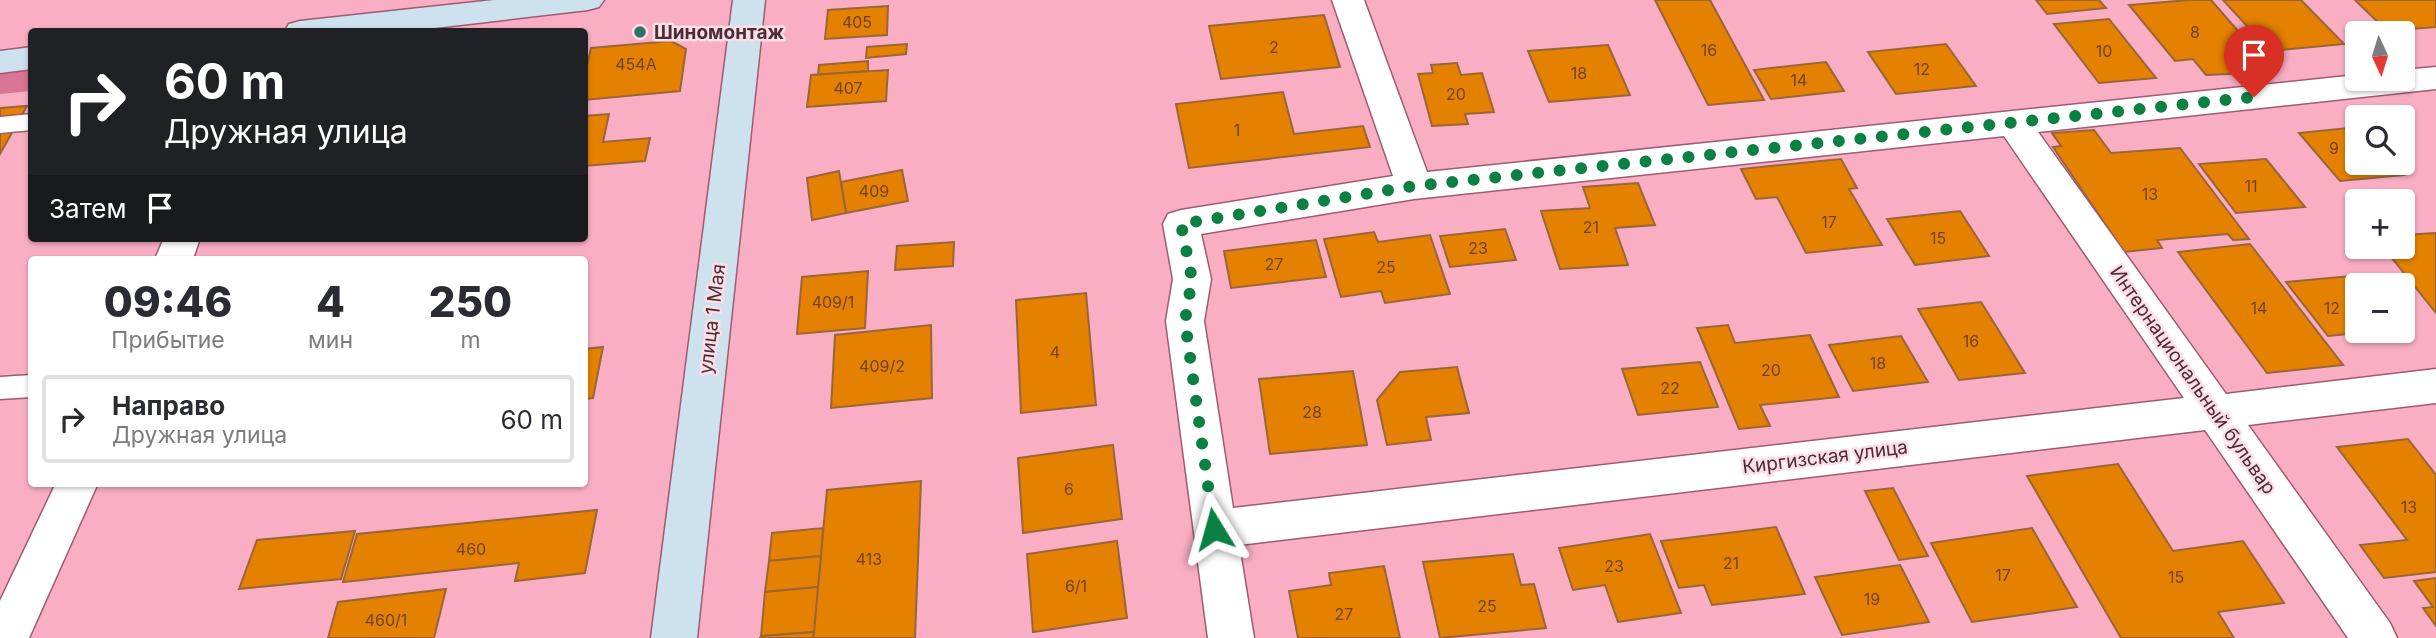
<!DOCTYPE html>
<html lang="ru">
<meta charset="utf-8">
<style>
body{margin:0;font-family:Inter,sans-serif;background:#f7f7f7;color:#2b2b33;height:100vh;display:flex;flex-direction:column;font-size:26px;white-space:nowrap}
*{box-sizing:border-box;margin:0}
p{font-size:23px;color:#7c7c81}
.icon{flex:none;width:38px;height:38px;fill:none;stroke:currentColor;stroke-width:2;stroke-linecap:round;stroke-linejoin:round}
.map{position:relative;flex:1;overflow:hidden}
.drawer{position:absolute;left:28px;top:256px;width:560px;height:231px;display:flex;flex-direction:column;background:#fff;border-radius:7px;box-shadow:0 2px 5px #0004}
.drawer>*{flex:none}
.hud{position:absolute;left:28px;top:28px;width:560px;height:214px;border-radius:7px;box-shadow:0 2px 5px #0004;background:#202124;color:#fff;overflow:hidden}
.needle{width:46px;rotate:176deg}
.buttons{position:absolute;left:2345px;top:21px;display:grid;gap:14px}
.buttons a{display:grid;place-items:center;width:70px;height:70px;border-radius:7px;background:#fff;box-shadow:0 2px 5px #0004;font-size:35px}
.pin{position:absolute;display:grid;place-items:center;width:60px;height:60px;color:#fff;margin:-72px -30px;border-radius:50% 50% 50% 0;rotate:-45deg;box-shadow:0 0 7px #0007}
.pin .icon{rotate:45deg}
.me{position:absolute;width:77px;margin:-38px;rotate:352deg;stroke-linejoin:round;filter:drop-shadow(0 0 5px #0008)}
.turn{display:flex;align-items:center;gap:24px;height:147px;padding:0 21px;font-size:32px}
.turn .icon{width:91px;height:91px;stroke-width:2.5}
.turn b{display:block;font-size:49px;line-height:60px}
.then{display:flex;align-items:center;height:66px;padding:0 21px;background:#0003;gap:14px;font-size:26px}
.eta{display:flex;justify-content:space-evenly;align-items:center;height:119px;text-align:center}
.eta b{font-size:42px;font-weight:800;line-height:49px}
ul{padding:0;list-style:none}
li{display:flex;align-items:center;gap:21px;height:88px;margin:0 14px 10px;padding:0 7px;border:4px solid #e1e1e2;border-radius:7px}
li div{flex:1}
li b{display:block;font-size:26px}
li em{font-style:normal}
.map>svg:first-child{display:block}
.green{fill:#d97595}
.building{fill:#e58100;stroke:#9a6537;stroke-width:2}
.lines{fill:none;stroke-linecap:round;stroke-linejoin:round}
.service-casing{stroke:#9e5b70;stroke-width:3}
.minor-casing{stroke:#9e5b70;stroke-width:3}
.tertiary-casing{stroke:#9e5b70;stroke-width:3}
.secondary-casing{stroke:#9e5b70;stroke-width:3}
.service{fill:#fff;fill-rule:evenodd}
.minor{fill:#fff;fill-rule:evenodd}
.tertiary{fill:#fff;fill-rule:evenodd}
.secondary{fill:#cde1ee;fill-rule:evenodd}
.route{stroke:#0b8043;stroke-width:12;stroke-dasharray:0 21.6}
.poi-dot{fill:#2e7367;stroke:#fedee6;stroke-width:2.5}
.labels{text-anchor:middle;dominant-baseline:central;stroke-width:5;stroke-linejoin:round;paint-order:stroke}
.number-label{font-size:16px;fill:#714228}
.poi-label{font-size:19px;font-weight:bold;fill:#4a2d36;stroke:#fedee6;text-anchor:start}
.street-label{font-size:19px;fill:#4a2d36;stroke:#fedee6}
</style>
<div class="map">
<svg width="2436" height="638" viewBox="0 0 2436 638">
<rect width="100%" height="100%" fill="#f9aec4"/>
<!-- green -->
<polygon class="green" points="31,67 31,91 0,94 0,70"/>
<!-- building -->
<g class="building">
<polygon points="1655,0 1710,0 1764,100 1708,105"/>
<polygon points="2036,0 2099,0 2106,8 2047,14"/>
<polygon points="2189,0 2211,0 2274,72 2206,75 2193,59 2175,61 2129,5"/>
<polygon points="2223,0 2301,0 2344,44 2270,51"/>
<polygon points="2355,0 2436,0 2436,27 2387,31"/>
<polygon points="888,6 887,35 825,39 828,10"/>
<polygon points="1324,15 1340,67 1221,79 1209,26"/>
<polygon points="2109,19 2156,78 2099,83 2054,24"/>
<polygon points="671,41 686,49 680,91 584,100 584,78 591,48"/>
<polygon points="907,44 906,54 866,58 867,47"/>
<polygon points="1946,44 1976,86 1896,94 1868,52"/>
<polygon points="1608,45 1630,95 1549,102 1528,51"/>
<polygon points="868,61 868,71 818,75 819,65"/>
<polygon points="1826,62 1844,91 1771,99 1754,70"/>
<polygon points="1457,63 1461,75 1482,73 1494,112 1465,114 1468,124 1432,126 1418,74 1433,73 1431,65"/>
<polygon points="888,70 886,101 807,107 811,75"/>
<polygon points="1283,92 1294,134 1363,126 1370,147 1189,168 1176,104"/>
<polygon points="27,106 0,154 0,108"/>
<polygon points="609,114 603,142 650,138 645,161 584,166 584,116"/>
<polygon points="2357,127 2357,163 2393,163 2404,175 2340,181 2299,133"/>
<polygon points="2094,130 2111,153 2180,148 2249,239 2233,240 2228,234 2157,240 2162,248 2124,252 2053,147 2061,146 2052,133"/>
<polygon points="1841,159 1857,188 1849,189 1882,245 1806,253 1777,197 1756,199 1741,169"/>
<polygon points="2266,159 2305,207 2236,213 2199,164"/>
<polygon points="902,170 908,201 846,213 841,182"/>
<polygon points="839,171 846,213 812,220 807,178"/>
<polygon points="1638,183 1655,225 1615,228 1628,265 1560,269 1541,211 1590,208 1583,187"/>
<polygon points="1960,211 1989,256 1915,265 1887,219"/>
<polygon points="1505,229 1516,260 1450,267 1440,236"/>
<polygon points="1374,232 1378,242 1430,235 1450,294 1385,303 1381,291 1341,297 1324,239"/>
<polygon points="2436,233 2436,313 2383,247 2403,247 2403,235"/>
<polygon points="1316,240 1326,277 1231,288 1224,251"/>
<polygon points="954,242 953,266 895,270 897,246"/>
<polygon points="2250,244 2343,365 2267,373 2178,252"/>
<polygon points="868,271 865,328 797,334 802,277"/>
<polygon points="2351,276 2359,285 2357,331 2379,331 2328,336 2286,282"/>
<polygon points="1086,293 1096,405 1021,413 1016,300"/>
<polygon points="1981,302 2025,373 1959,380 1918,309"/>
<polygon points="931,325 932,398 831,408 835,335"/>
<polygon points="1728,325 1735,343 1810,335 1839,397 1760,405 1770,426 1739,429 1697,328"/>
<polygon points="1901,336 1928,382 1853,391 1829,345"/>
<polygon points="603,347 593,398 584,399 584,349"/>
<polygon points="1700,362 1718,407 1638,415 1622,369"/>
<polygon points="1457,367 1469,413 1426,417 1431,440 1387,445 1377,400 1400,372"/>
<polygon points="1353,371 1367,445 1270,454 1259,379"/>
<polygon points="2408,439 2436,475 2436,572 2384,578 2360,545 2407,540 2337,447"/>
<polygon points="1113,445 1122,519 1023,533 1018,458"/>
<polygon points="2118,464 2173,551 2243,541 2284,603 2218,612 2234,638 2121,638 2027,476"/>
<polygon points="921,481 915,638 813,638 827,490"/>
<polygon points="1893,488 1928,556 1899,560 1865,491"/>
<polygon points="597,510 585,573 515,581 519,563 343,582 357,534"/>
<polygon points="1776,527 1805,594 1712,605 1704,585 1679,588 1661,541"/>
<polygon points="823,528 821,556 769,561 772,533"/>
<polygon points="2032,528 2077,607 1972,622 1931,543"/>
<polygon points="355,531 341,579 239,589 257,540"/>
<polygon points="1650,534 1681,613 1618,622 1605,585 1573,590 1559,548"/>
<polygon points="1117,541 1127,618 1033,632 1027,554"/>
<polygon points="1513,554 1521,585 1534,584 1546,628 1440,638 1423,562"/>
<polygon points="821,556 818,587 765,592 769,561"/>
<polygon points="1900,565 1929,622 1842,635 1815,577"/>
<polygon points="1384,566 1400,638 1298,638 1289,591 1331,585 1329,573"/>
<polygon points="2436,578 2436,626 2423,608 2433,607 2414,581"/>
<polygon points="818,587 814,632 761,636 765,592"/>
<polygon points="446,589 434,638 328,638 338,602"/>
<polygon points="814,632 813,638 760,638 761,636"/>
</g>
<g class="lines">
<!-- service casing -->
<g class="service-casing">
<g id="service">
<polygon points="32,114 32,130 0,133 0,117"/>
<polygon points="32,375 32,397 0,399 0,377"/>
</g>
</g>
<!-- minor casing -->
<g class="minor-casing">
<path id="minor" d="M1332,0h32l63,172 930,-97v4h46v-9l33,-3v22l-398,43 188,262 210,-25v34l-188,22 142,198 7,15h-49l-143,-208 -966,115 15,93h-46l-42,-317 7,-42 -10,-55 5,-10 13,-4 212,-34zM2004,136l180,262 -951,110 -29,-187 7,-42 -10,-45 213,-35z"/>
</g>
<!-- tertiary casing -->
<g class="tertiary-casing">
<g id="tertiary">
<polygon points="164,238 200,238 193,259 155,259"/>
<polygon points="56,483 98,483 29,638 0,638 0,601"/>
</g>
</g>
<!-- secondary casing -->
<g class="secondary-casing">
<g id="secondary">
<polygon points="494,0 604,0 599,7 588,10 400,32 284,32 289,24 300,21"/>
<polygon points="733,0 765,0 697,638 651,638"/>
<polygon points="32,47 32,69 0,73 0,51"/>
</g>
</g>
<!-- service -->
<use href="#service" class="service"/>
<!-- minor -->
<use href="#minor" class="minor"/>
<!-- tertiary -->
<use href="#tertiary" class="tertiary"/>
<!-- secondary -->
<use href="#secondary" class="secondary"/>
</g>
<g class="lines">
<!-- route -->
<polyline class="route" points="1214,529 1185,321 1192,279 1181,224 1414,186 2254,97"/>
</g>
<!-- markers -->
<circle class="poi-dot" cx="640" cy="32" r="7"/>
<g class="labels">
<!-- number labels -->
<g class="number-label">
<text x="857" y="22">405</text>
<text x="2195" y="32">8</text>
<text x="1274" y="47">2</text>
<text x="1709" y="50">16</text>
<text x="2104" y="51">10</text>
<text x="636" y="64">454А</text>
<text x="1922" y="69">12</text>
<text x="1579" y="73">18</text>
<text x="1799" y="80">14</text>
<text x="848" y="88">407</text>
<text x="1456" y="94">20</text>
<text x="1237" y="130">1</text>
<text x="2334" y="148">9</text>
<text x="2251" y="186">11</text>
<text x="874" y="191">409</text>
<text x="2150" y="194">13</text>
<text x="1829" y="222">17</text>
<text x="1591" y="227">21</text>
<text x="1938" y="238">15</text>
<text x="1478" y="248">23</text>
<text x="1274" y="264">27</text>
<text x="1386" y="267">25</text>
<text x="833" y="302">409/1</text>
<text x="2259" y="308">14</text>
<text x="2332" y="308">12</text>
<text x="1971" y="341">16</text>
<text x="1055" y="352">4</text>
<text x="1878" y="363">18</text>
<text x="882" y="366">409/2</text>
<text x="1771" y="370">20</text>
<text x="1670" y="388">22</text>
<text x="1312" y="412">28</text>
<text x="1069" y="489">6</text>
<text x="2409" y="507">13</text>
<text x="471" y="549">460</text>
<text x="869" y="559">413</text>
<text x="1731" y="563">21</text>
<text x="1614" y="566">23</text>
<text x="2003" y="575">17</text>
<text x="2176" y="577">15</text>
<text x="1076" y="586">6/1</text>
<text x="1872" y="599">19</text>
<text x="1487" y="606">25</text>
<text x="1344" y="614">27</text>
<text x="386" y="620">460/1</text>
</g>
<!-- poi labels -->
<g class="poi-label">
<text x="654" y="32">Шиномонтаж</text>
</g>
<!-- street labels -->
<g class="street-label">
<text transform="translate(712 319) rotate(-83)">улица 1 Мая</text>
<text transform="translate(2193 380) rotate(55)">Интернациональный бульвар</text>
<text transform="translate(1825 457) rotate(-7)">Киргизская улица</text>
</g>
</g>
</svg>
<div class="buttons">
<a><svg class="needle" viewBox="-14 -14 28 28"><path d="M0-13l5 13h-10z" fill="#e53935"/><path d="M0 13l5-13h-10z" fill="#7c7c81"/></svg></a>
<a><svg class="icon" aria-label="search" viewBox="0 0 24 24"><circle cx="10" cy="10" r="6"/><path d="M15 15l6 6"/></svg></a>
<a>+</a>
<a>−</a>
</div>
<div class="pin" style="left:2254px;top:97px;background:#d93025"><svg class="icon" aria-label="arrive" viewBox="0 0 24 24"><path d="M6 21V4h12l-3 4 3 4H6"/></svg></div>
<svg class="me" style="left:1214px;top:529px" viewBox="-20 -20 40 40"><path d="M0-17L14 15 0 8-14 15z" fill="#0b8043" stroke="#fff" stroke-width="4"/></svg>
<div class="hud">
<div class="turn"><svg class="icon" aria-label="right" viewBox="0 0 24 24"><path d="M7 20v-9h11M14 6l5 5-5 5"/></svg><div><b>60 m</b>Дружная улица</div></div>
<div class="then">Затем<svg class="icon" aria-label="arrive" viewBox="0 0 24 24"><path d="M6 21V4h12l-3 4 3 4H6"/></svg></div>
</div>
<section class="drawer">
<div class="eta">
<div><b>09:46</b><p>Прибытие</p></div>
<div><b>4</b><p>мин</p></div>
<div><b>250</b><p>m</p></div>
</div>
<ul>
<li><svg class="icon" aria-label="right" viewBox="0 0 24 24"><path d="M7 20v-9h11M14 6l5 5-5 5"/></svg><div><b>Направо</b><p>Дружная улица</p></div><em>60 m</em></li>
</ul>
</section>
</div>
